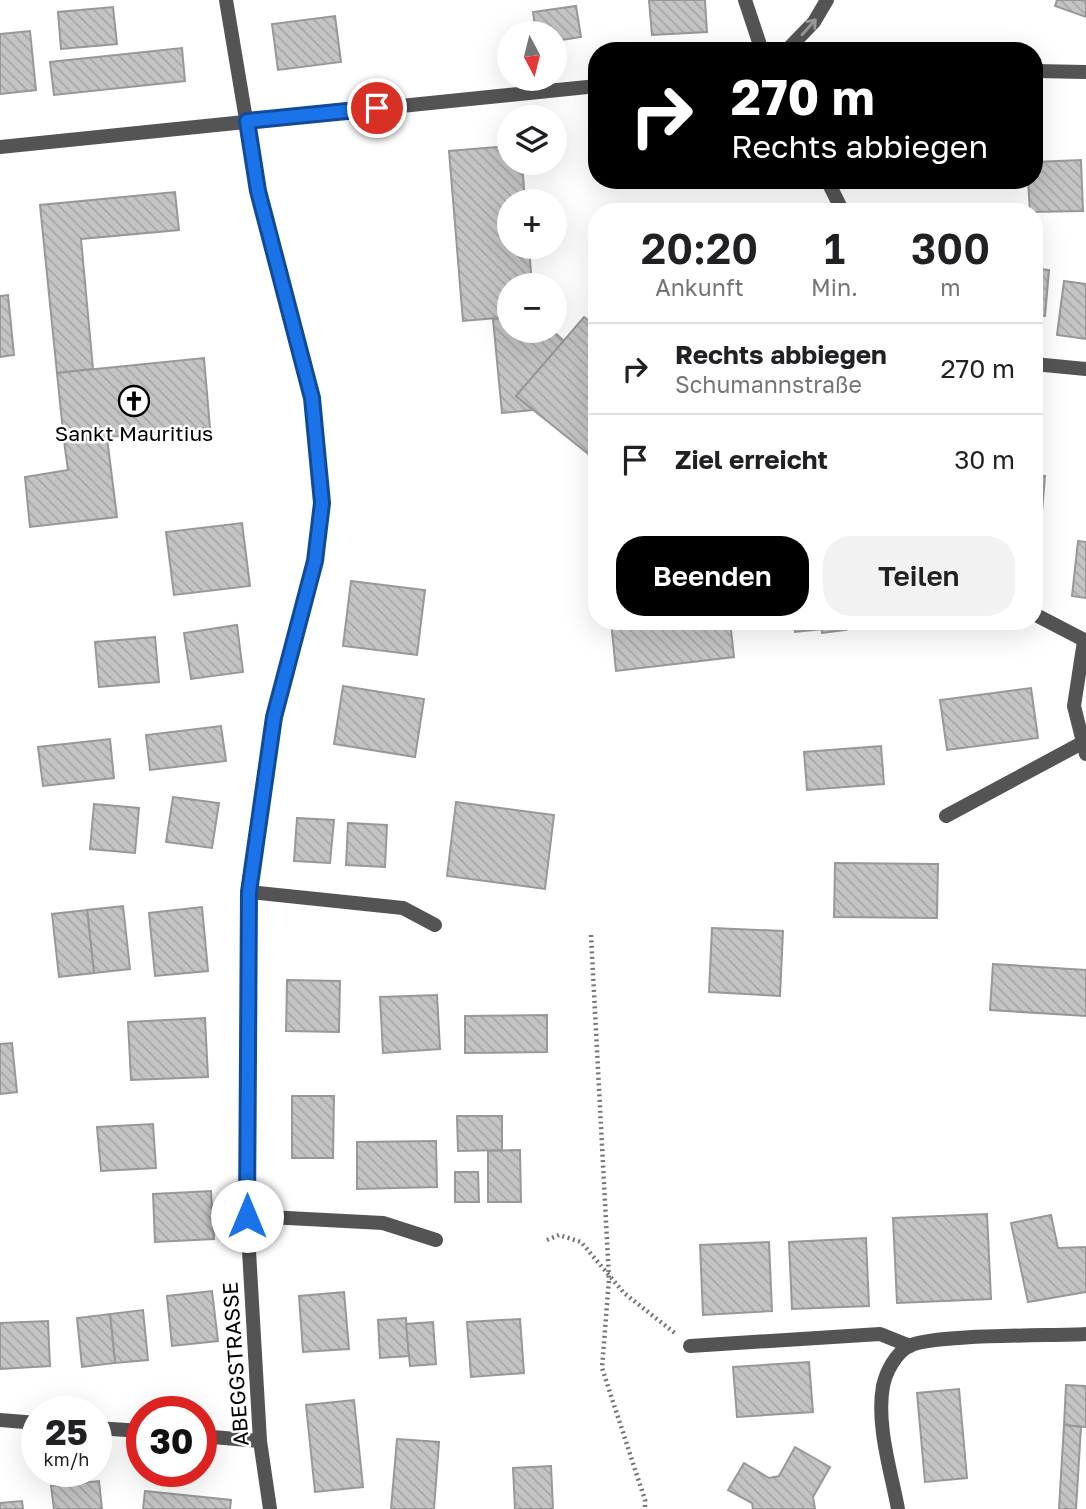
<!DOCTYPE html>
<html lang="de">
<meta charset="utf-8">
<style>
body{margin:0;font-family:"Golos Text",sans-serif;background:#f2f2f2;color:#202124;height:100vh;display:flex;flex-direction:column;font-size:26px;white-space:nowrap}
*{box-sizing:border-box;margin:0}
p{font-size:23px;color:#757577}
.icon{flex:none;width:38px;height:38px;fill:none;stroke:currentColor;stroke-width:2;stroke-linecap:round;stroke-linejoin:round}
.map{position:relative;flex:1;overflow:hidden}
.sheet{position:absolute;left:588px;top:203px;width:455px;height:427px;display:flex;flex-direction:column;background:#fff;border-radius:28px;box-shadow:0 7px 28px #0002}
.sheet>*{flex:none}
.hud{position:absolute;left:588px;top:42px;width:455px;height:147px;border-radius:28px;box-shadow:0 7px 28px #0002;background:#000;color:#fff;overflow:hidden}
.needle{width:46px;rotate:173deg}
.controls{position:absolute;left:497px;top:21px;display:grid;gap:14px}
.controls a{display:grid;place-items:center;width:70px;height:70px;border-radius:50%;background:#fff;box-shadow:0 7px 28px #0002;font-size:35px}
.speed{position:absolute;left:21px;top:1396px;display:flex;gap:14px;font-size:35px;font-weight:700;text-align:center}
.speed>*{display:grid;place-content:center;width:91px;height:91px;border-radius:50%;background:#fff;box-shadow:0 7px 28px #0002;line-height:1}
.speed small{font-size:18px;font-weight:400}
.speed .limit{border:10px solid #d22;background:#fff;color:#111}
.pin{position:absolute;display:grid;place-items:center;width:60px;height:60px;color:#fff;margin:-30px;border:4px solid #fff;border-radius:50%;box-shadow:0 2px 7px #0007}
.me{position:absolute;width:77px;margin:-38px;rotate:0deg;stroke-linejoin:round;filter:drop-shadow(0 0 5px #0008)}
.turn{display:flex;align-items:center;gap:24px;height:147px;padding:0 28px;font-size:32px}
.turn .icon{width:91px;height:91px;stroke-width:2.5}
.turn b{display:block;font-size:49px;line-height:60px}
.eta{display:flex;justify-content:space-evenly;align-items:center;height:119px;text-align:center}
.eta b{font-size:42px;font-weight:600;line-height:49px}
.primary-button{display:flex;gap:14px;margin-top:auto;padding:14px 28px}
.primary-button a{flex:1;height:80px;border-radius:28px;background:#000;color:#fff;font-size:28px;font-weight:600;line-height:80px;text-align:center}
.primary-button a+a{background:#f2f2f2;color:#202124}
ul{padding:0;list-style:none}
li{display:flex;align-items:center;gap:21px;height:91px;padding:0 28px;border-top:2px solid #e0e0e0}
li div{flex:1}
li b{display:block;font-size:26px}
li em{font-style:normal}
.map>svg:first-child{display:block}
.building{fill:url(#building-back-hatch);stroke:#989898;stroke-width:2}
.lines{fill:none;stroke-linecap:round;stroke-linejoin:round}
.path{stroke:#767676;stroke-width:4.5;stroke-dasharray:2 3.5;stroke-linecap:butt}
.service{stroke:#545454;stroke-width:14}
.minor{stroke:#545454;stroke-width:14}
.oneway{stroke:#989898}
.route-casing{stroke:#114b97;stroke-width:18}
.route{stroke:#1a73e8;stroke-width:12}
.labels{text-anchor:middle;dominant-baseline:central;stroke-width:5;stroke-linejoin:round;paint-order:stroke}
.poi-label{font-size:21px;fill:#000;stroke:#fff}
.street-label{font-size:21px;fill:#000;stroke:#fff}
</style>
<div class="map">
<svg width="1086" height="1509" viewBox="0 0 1086 1509">
<defs>
<pattern id="building-back-hatch" width="6" height="6" patternUnits="userSpaceOnUse" patternTransform="scale(1.75)"><rect width="6" height="6" fill="#c4c4c4"/><path d="M-1 5l2 2M0 0l6 6M5-1l2 2" fill="none" stroke="#a7a7a7"/></pattern>
</defs>
<rect width="100%" height="100%" fill="#fff"/>
<!-- building -->
<g class="building">
<polygon points="649,0 705,0 707,32 652,35"/>
<polygon points="1057,0 1086,0 1086,17 1055,6"/>
<polygon points="576,6 581,37 555,41 555,33 536,33 533,12"/>
<polygon points="113,7 117,44 61,49 58,12"/>
<polygon points="335,16 341,62 278,70 272,24"/>
<polygon points="30,31 36,90 0,94 0,34"/>
<polygon points="182,48 185,81 54,95 50,62"/>
<polygon points="509,146 509,163 522,163 525,201 509,201 509,247 529,247 532,285 509,285 509,317 463,321 449,151"/>
<polygon points="1081,160 1083,211 1030,212 1028,180 1034,180 1034,162"/>
<polygon points="887,180 937,180 937,182 887,183"/>
<polygon points="937,180 987,180 987,181 937,182"/>
<polygon points="175,192 179,230 81,239 93,369 57,373 40,205"/>
<polygon points="1034,268 1049,270 1045,316 1034,315"/>
<polygon points="1064,281 1086,284 1086,339 1057,335"/>
<polygon points="8,295 14,355 0,357 0,296"/>
<polygon points="509,317 509,331 553,331 564,341 516,396 533,410 502,413 493,319"/>
<polygon points="584,317 597,327 597,461 516,396"/>
<polygon points="204,358 210,428 64,441 57,373"/>
<polygon points="107,438 117,517 30,527 25,477 68,470 64,441"/>
<polygon points="1034,475 1045,476 1041,524 1034,523"/>
<polygon points="242,523 250,586 174,595 166,532"/>
<polygon points="1078,541 1086,542 1086,598 1072,596"/>
<polygon points="351,581 425,590 417,655 343,646"/>
<polygon points="611,621 730,621 734,657 616,671"/>
<polygon points="794,621 821,621 822,629 795,632"/>
<polygon points="821,621 845,621 846,630 822,633"/>
<polygon points="845,621 870,621 870,625 845,628"/>
<polygon points="237,625 243,672 191,679 184,633"/>
<polygon points="155,637 159,682 99,687 95,642"/>
<polygon points="343,686 424,699 415,757 334,744"/>
<polygon points="1031,688 1038,738 947,750 940,700"/>
<polygon points="221,726 226,761 150,770 146,735"/>
<polygon points="110,739 114,778 43,786 38,747"/>
<polygon points="881,746 884,784 807,790 804,752"/>
<polygon points="173,797 219,803 212,848 166,842"/>
<polygon points="456,802 554,815 545,889 447,876"/>
<polygon points="94,804 139,808 135,853 90,849"/>
<polygon points="297,818 334,820 330,863 294,861"/>
<polygon points="348,823 387,825 385,867 346,865"/>
<polygon points="835,863 938,864 937,918 834,917"/>
<polygon points="123,906 130,969 94,973 87,910"/>
<polygon points="202,907 208,971 155,976 149,913"/>
<polygon points="87,910 94,973 59,977 52,914"/>
<polygon points="712,928 783,931 780,996 709,992"/>
<polygon points="993,964 1086,970 1086,1016 990,1010"/>
<polygon points="287,980 340,981 339,1032 286,1031"/>
<polygon points="437,995 440,1049 383,1053 380,997"/>
<polygon points="547,1015 547,1052 465,1053 465,1016"/>
<polygon points="205,1018 208,1077 131,1080 128,1022"/>
<polygon points="12,1043 17,1092 0,1094 0,1044"/>
<polygon points="292,1096 334,1096 333,1158 292,1158"/>
<polygon points="457,1116 502,1116 502,1150 458,1151"/>
<polygon points="153,1124 156,1168 101,1171 97,1127"/>
<polygon points="436,1141 437,1187 357,1189 357,1142"/>
<polygon points="520,1150 521,1202 488,1202 488,1151"/>
<polygon points="455,1172 478,1172 479,1202 455,1202"/>
<polygon points="211,1191 214,1239 155,1242 153,1194"/>
<polygon points="987,1214 991,1299 897,1303 893,1218"/>
<polygon points="1051,1215 1058,1248 1086,1247 1086,1292 1028,1302 1011,1223"/>
<polygon points="866,1238 869,1306 792,1309 789,1242"/>
<polygon points="769,1242 772,1311 703,1315 700,1245"/>
<polygon points="212,1291 218,1341 172,1346 167,1296"/>
<polygon points="344,1292 349,1349 303,1352 299,1296"/>
<polygon points="143,1310 148,1360 115,1363 110,1314"/>
<polygon points="110,1314 115,1363 82,1367 77,1318"/>
<polygon points="406,1318 409,1356 380,1358 378,1320"/>
<polygon points="520,1319 524,1373 471,1377 467,1322"/>
<polygon points="48,1321 50,1366 0,1369 0,1323"/>
<polygon points="433,1322 436,1364 410,1366 406,1324"/>
<polygon points="809,1362 813,1412 737,1417 733,1367"/>
<polygon points="1066,1385 1086,1386 1086,1427 1064,1425"/>
<polygon points="959,1389 967,1478 925,1482 917,1393"/>
<polygon points="354,1400 363,1487 315,1492 306,1405"/>
<polygon points="1064,1425 1081,1427 1076,1509 1059,1509"/>
<polygon points="397,1439 439,1442 434,1509 391,1509"/>
<polygon points="795,1447 830,1467 813,1497 815,1509 753,1509 752,1503 728,1490 744,1463 769,1478 779,1476"/>
<polygon points="551,1466 553,1509 515,1509 513,1468"/>
<polygon points="99,1481 102,1509 54,1509 51,1486"/>
<polygon points="145,1491 231,1500 230,1509 143,1509"/>
<polygon points="22,1501 23,1509 0,1509 0,1503"/>
</g>
<g class="lines">
<!-- path -->
<g class="path">
<polyline points="591,935 609,1279 602,1368 645,1500 645,1509"/>
<polyline points="547,1240 559,1235 581,1242 624,1293 676,1334"/>
</g>
<!-- service -->
<g class="service">
<polyline points="946,816 1082,743"/>
<polyline points="690,1346 880,1334 910,1346"/>
</g>
<!-- minor -->
<g class="minor">
<polyline points="226,0 258,191 312,398 322,503 315,561 274,717 249,892 247,1216 260,1441 270,1509"/>
<polyline points="745,0 762,51"/>
<polyline points="786,51 814,22 827,0"/>
<polyline points="1034,71 1086,72"/>
<polyline points="0,147 597,86"/>
<polyline points="827,180 843,212"/>
<polyline points="1034,364 1086,369"/>
<polyline points="1034,614 1086,641"/>
<polyline points="1084,641 1074,706 1086,754"/>
<polyline points="249,892 403,908 435,925"/>
<polyline points="247,1216 383,1223 436,1240"/>
<polyline points="0,1420 37,1423"/>
<polyline points="96,1428 142,1431"/>
<polyline points="201,1436 260,1441"/>
<path d="M898,1509c-7,-38 -22,-84 -15,-123 3,-14 12,-32 26,-40 23,-12 144,-10 177,-12"/>
</g>
</g>
<!-- one-way arrows -->
<defs><path id="oneway-shaft" d="M-6 0H5M1.5-3L5.5 0L1.5 3" fill="none" stroke-width="1.6" stroke-linecap="round" stroke-linejoin="round" transform="scale(1.75)"/></defs>
<use class="oneway" href="#oneway-shaft" transform="translate(809 27) rotate(-48)"/>
<g class="lines">
<!-- route casing -->
<g class="route-casing">
<polyline id="route" points="247,1216 249,892 274,717 315,561 322,503 312,398 258,191 247,121 377,108"/>
</g>
<!-- route -->
<use href="#route" class="route"/>
</g>
<!-- icons -->
<defs>
<g id="church-ring" transform="scale(1.575)"><circle r="9.5" fill="#fff" stroke="#000" stroke-width="1.5"/><path d="M-1.2-6h2.4v3.5h3.3v2.4h-3.3V6h-2.4V-.1h-3.3v-2.4h3.3Z" fill="#000"/></g>
</defs>
<g fill-rule="evenodd">
<use href="#church-ring" x="134" y="401"/>
</g>
<g class="labels">
<!-- poi labels -->
<g class="poi-label">
<text x="134" y="433">Sankt Mauritius</text>
</g>
<!-- street labels -->
<g class="street-label">
<text transform="translate(235 1364) rotate(-94)">ABEGGSTRASSE</text>
</g>
</g>
</svg>
<div class="controls">
<a><svg class="needle" viewBox="-14 -14 28 28"><path d="M0-13l5 13h-10z" fill="#e53935"/><path d="M0 13l5-13h-10z" fill="#757577"/></svg></a>
<a><svg class="icon" aria-label="layers" viewBox="0 0 24 24"><path d="M12 4l9 5-9 5-9-5zM3 14l9 5 9-5"/></svg></a>
<a>+</a>
<a>−</a>
</div>
<div class="speed"><div>25<small>km/h</small></div><div class="limit">30</div></div>
<div class="pin" style="left:377px;top:108px;background:#d93025"><svg class="icon" aria-label="arrive" viewBox="0 0 24 24"><path d="M6 21V4h12l-3 4 3 4H6"/></svg></div>
<svg class="me" style="left:247px;top:1216px" viewBox="-20 -20 40 40"><circle r="19" fill="#fff"/><path d="M0-13L10 11 0 6-10 11z" fill="#1a73e8"/></svg>
<div class="hud">
<div class="turn"><svg class="icon" aria-label="right" viewBox="0 0 24 24"><path d="M7 20v-9h11M14 6l5 5-5 5"/></svg><div><b>270 m</b>Rechts abbiegen</div></div>
</div>
<section class="sheet">
<div class="eta">
<div><b>20:20</b><p>Ankunft</p></div>
<div><b>1</b><p>Min.</p></div>
<div><b>300</b><p>m</p></div>
</div>
<ul>
<li><svg class="icon" aria-label="right" viewBox="0 0 24 24"><path d="M7 20v-9h11M14 6l5 5-5 5"/></svg><div><b>Rechts abbiegen</b><p>Schumannstraße</p></div><em>270 m</em></li>
<li><svg class="icon" aria-label="arrive" viewBox="0 0 24 24"><path d="M6 21V4h12l-3 4 3 4H6"/></svg><div><b>Ziel erreicht</b></div><em>30 m</em></li>
</ul>
<div class="primary-button"><a>Beenden</a><a>Teilen</a></div>
</section>
</div>
